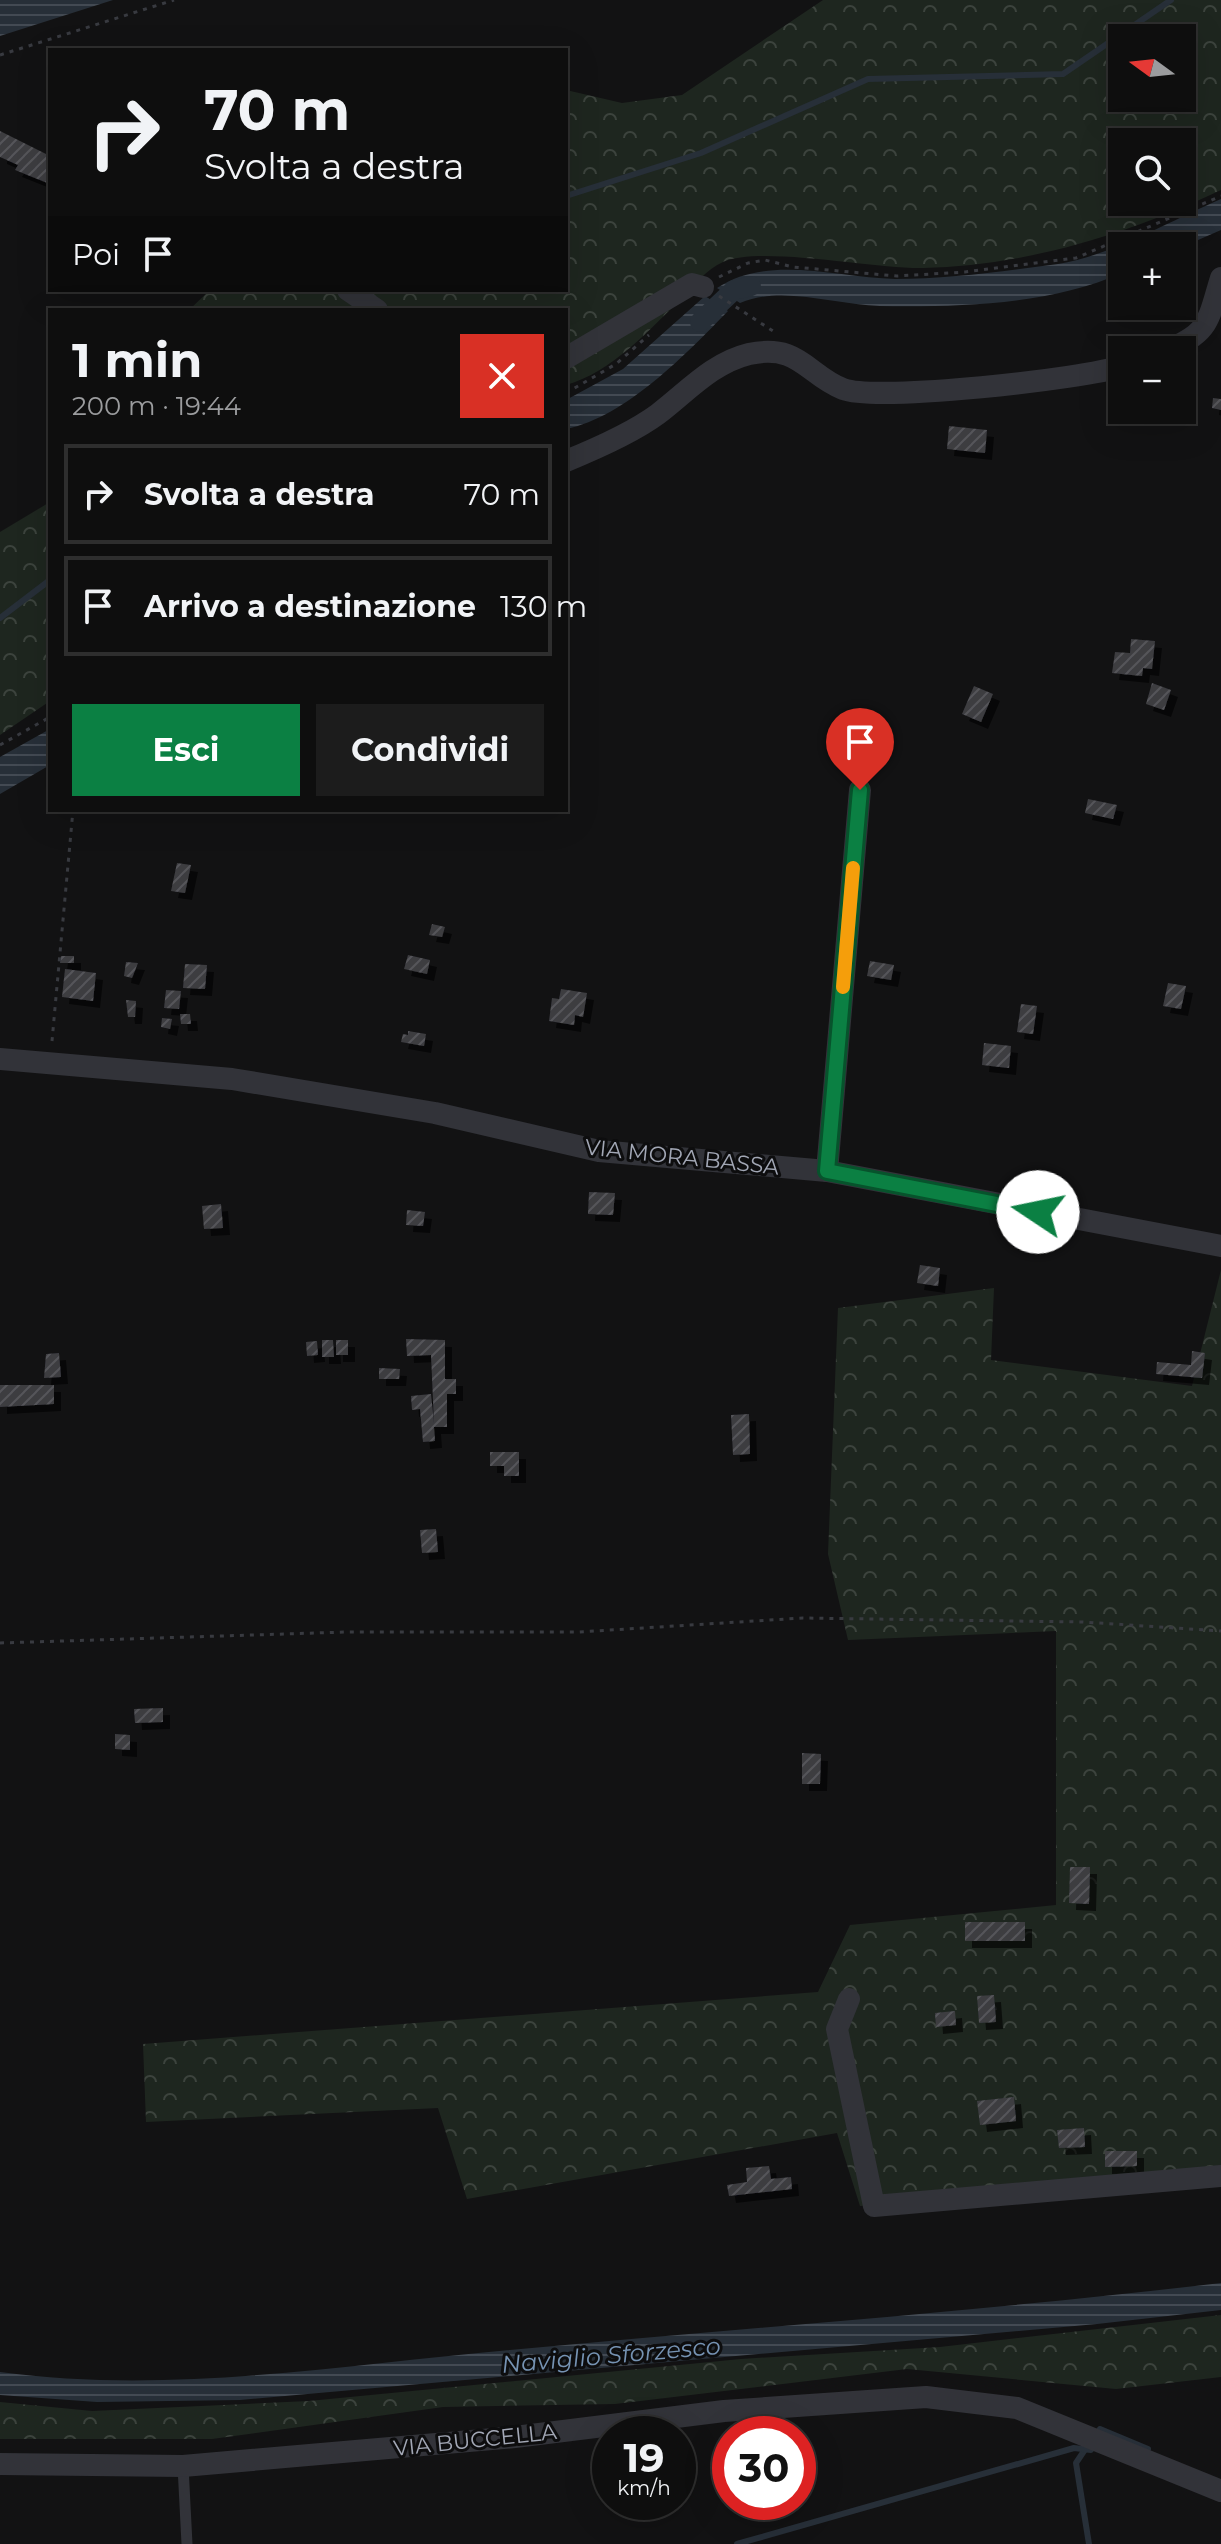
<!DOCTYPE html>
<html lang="it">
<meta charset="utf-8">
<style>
body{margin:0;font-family:Montserrat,sans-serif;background:#1c1c1c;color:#f1f3f6;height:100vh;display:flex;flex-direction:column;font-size:30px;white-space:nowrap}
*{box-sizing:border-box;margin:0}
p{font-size:26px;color:#9b9c9e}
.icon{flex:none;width:44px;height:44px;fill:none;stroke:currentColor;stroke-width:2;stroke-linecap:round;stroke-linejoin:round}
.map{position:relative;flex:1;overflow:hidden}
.panel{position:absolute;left:48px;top:308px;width:520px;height:504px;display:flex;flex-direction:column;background:#0e0e0e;border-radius:0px;box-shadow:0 8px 32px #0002,0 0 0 2px #2e2e2e}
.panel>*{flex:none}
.guide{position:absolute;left:48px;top:48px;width:520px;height:244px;border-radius:0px;box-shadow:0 8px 32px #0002,0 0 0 2px #2e2e2e;background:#0e0e0e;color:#f1f3f6;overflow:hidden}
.needle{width:52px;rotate:285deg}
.fabs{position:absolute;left:1108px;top:24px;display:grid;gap:16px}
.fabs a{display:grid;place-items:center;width:88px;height:88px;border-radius:0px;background:#0e0e0e;box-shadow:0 8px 32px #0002,0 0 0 2px #2e2e2e;font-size:40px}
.speed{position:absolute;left:592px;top:2416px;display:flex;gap:16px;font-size:40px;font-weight:700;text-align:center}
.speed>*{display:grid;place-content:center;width:104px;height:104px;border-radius:50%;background:#0e0e0e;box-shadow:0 8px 32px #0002,0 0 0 2px #2e2e2e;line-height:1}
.speed small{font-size:20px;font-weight:400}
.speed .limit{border:12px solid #d22;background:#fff;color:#111}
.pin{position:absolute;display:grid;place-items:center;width:68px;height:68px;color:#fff;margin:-82px -34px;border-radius:50% 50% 50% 0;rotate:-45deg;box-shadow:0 0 8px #0007}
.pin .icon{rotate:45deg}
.me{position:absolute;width:88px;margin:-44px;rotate:281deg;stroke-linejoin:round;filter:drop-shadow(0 0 6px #0008)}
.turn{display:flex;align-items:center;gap:28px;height:168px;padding:0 24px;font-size:36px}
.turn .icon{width:104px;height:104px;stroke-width:2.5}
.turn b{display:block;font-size:56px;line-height:68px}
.then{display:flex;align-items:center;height:76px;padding:0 24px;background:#0003;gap:16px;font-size:30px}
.round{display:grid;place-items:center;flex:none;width:84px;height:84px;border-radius:0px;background:#1c1c1c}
.head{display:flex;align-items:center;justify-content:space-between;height:136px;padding:0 24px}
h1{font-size:48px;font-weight:700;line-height:60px}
.cta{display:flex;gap:16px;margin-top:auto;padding:16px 24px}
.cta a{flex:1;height:92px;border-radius:0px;background:#0b8043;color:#fff;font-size:32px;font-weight:700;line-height:92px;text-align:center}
.cta a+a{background:#1c1c1c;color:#f1f3f6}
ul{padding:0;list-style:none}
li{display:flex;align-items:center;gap:24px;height:100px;margin:0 16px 12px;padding:0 8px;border:4px solid #2e2e2e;border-radius:0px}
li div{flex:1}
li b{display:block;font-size:30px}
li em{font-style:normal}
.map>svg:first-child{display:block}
.forest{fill:url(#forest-crowns);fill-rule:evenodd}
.water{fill:url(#water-rules)}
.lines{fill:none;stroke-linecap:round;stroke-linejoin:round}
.stream{stroke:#272f38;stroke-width:6}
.canal{stroke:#272f38;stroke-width:20}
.building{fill:url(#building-hatch);filter:url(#shadow)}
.path{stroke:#383a40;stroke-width:3;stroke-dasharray:4 6;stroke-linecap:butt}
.lane{stroke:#323339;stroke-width:11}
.street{stroke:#323339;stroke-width:22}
.route-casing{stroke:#07532c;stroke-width:20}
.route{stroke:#0b8043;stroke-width:14}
.slow{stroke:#f59e0b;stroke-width:14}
.labels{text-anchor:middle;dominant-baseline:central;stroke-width:6;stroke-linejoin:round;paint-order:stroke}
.street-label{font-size:22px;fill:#a2a7b5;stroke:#0d0d0e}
.water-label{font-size:24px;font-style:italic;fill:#7693b3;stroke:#0d0d0e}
</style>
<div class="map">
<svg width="1221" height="2544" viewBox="0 0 1221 2544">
<defs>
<pattern id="forest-crowns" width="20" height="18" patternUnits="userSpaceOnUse" patternTransform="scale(2)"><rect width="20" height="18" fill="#1e261f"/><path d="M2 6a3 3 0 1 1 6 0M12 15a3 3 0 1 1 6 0" fill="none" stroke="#3c433d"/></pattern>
<pattern id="water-rules" width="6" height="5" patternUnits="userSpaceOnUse" patternTransform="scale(2)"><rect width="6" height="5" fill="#272f38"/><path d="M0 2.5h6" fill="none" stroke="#434a53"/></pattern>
<pattern id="building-hatch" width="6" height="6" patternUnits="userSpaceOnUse" patternTransform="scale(2)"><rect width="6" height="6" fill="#3c3c41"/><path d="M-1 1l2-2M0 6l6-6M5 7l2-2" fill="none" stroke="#55555a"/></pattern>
<filter id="shadow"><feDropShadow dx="7" dy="7" stdDeviation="0" flood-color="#0009"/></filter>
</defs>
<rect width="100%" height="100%" fill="#121213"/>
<!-- forest -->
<g class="forest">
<path d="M823,0h398v190c-92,44 -196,76 -298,78 -48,1 -164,-23 -200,-6 -16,7 -29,23 -41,36 -33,32 -70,74 -116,87v-75h-377l21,-20h356v-200l56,13 60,-8zM1122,38h60v60h-60zM1122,142h60v60h-60z"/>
<polygon points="50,502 50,701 0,735 0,532"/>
<polygon points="1221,1270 1221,2179 860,2206 837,2133 467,2199 438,2108 146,2122 143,2044 818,1992 850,1925 1056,1905 1056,1631 848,1640 828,1554 838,1308 994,1288 991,1360 1192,1386"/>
<polygon points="1221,2315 1221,2377 1116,2389 907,2369 615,2404 443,2407 212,2439 0,2439 0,2402 92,2411 309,2401 741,2359 940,2347"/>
</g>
<!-- water -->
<g class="water">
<polygon points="0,0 113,0 0,36"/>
<path d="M1221,199v31l-39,17 -60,-1v27c-73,32 -163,34 -242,33 -44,-1 -98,-21 -140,-3l-23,-15c51,-34 120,-10 178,-9 54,0 109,-8 163,-15 52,-8 114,-44 163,-65z"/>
<path d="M705,296l23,15c-41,42 -102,106 -162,118v-29l57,-31z"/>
<polygon points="50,729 50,765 0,794 0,757"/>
<path d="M1221,2283v27l-124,14 -857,76 -143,2 -97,-7v-23c169,23 342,-7 510,-22 237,-22 474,-39 711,-67z"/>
</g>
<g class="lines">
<!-- stream -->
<g class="stream">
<polyline points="566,196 701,153 868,79 1063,74 1171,0"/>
<polyline points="0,618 50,580"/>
<polyline points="1095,2436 1100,2429 1148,2449"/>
<polyline points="1086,2448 1076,2463 1089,2544"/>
<polyline points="737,2544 1074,2448 1091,2450"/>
</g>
<!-- canal -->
<polyline class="canal" points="700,322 734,290 751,286"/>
</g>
<!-- building -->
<g class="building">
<polygon points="0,131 50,156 50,184 15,170 18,165 0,157"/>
<polygon points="1213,398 1221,399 1221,410 1212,408"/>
<polygon points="949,426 987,430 985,453 947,449"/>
<polygon points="1131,639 1155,641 1152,669 1143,668 1142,676 1112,673 1115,652 1130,653"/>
<polygon points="1152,683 1171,690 1164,710 1146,704"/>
<polygon points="974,686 993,694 981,722 962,714"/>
<polygon points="1088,799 1117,805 1113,819 1085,813"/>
<polygon points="177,863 191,865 185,893 171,891"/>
<polygon points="432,924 445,927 442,937 429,935"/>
<polygon points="408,955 430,960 427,974 404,969"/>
<polygon points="61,956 74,956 74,963 60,963"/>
<polygon points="870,961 894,965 891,980 867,976"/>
<polygon points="126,962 138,963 132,978 124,976"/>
<polygon points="185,964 207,965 205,989 183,988"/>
<polygon points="65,969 96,973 93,1001 62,997"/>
<polygon points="1168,983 1186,986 1181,1009 1163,1006"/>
<polygon points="561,989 587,993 583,1017 575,1015 574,1025 549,1021 552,998 559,999"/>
<polygon points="166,990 181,991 179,1009 164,1008"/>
<polygon points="126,1000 136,1001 135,1017 128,1017"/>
<polygon points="1021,1004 1037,1006 1033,1034 1017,1032"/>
<polygon points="180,1014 190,1014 191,1024 181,1024"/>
<polygon points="162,1018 172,1019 170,1029 161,1027"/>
<polygon points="408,1031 426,1034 424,1046 401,1042 403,1034 408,1035"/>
<polygon points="984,1043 1011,1046 1009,1068 982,1065"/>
<polygon points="589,1192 615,1193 613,1215 588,1214"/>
<polygon points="221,1204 223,1228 204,1229 202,1206"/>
<polygon points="407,1210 425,1212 423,1226 406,1225"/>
<polygon points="920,1265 940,1268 938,1286 917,1283"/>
<polygon points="406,1339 445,1340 445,1379 456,1379 456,1394 447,1394 447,1427 434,1427 435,1441 423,1442 420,1409 412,1410 411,1396 431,1394 434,1423 431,1355 407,1356"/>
<polygon points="322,1340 333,1340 334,1357 322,1357"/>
<rect x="336" y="1340" width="12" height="15"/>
<polygon points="317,1341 318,1355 307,1356 306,1342"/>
<polygon points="1192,1351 1205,1353 1202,1378 1156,1374 1157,1362 1191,1365"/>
<polygon points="59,1353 61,1377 44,1378 46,1354"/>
<polygon points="379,1368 400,1369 399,1379 379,1379"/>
<polygon points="0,1385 54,1385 54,1404 0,1407"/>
<polygon points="749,1414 750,1454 733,1455 731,1415"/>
<polygon points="490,1452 519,1452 519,1476 504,1476 504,1466 490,1466"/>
<polygon points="436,1529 438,1552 422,1553 420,1530"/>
<polygon points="163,1708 163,1722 135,1723 134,1709"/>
<polygon points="115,1734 130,1735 130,1750 115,1749"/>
<polygon points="802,1753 821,1754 820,1784 802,1784"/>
<polygon points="1070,1867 1090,1867 1089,1904 1069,1903"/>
<rect x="965" y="1922" width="60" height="19"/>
<polygon points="994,1995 996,2022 979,2023 977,1996"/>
<polygon points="955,2011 956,2025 936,2027 935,2013"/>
<polygon points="1014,2097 1016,2121 980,2125 977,2101"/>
<polygon points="1084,2128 1085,2147 1059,2148 1057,2130"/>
<polygon points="1105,2151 1137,2151 1137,2166 1105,2167"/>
<polygon points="769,2166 771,2179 791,2177 792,2189 729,2196 727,2185 747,2182 746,2168"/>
</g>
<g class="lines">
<!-- path -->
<g class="path">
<polyline points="0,55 174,0"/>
<polyline points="719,277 748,263 765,260 793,267 897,276 965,272 1076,258 1221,196"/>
<polyline points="719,296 773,331"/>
<polyline points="566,393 616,364 649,335"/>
<polyline points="0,745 50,717"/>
<polyline points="52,1041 73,810"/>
<polyline points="0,1643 347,1632 579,1632 803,1618 1083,1622 1221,1631"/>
</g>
<!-- lane -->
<polyline class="lane" points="183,2466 187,2544"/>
<!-- street -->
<g class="street">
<polyline points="348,290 377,310"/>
<path d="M1167,350c43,-17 41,-30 54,-72"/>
<polyline points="566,358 692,284 703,287"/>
<path d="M566,461c27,-11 69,-30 92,-47 29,-22 54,-51 91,-60 50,-11 58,21 94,35 34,13 242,-10 279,-23"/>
<polyline points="0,1059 232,1079 435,1113 599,1151 827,1171 1221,1246"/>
<polyline points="827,1171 860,790"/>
<polyline points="849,1999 837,2029 874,2206 1221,2176"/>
<polyline points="0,2464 183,2466 515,2437 724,2411 926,2397 1017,2408 1221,2491"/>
</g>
</g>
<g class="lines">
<!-- route casing -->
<g class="route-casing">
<polyline id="route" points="860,790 827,1171 1038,1212"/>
</g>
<!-- route -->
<use href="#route" class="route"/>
<!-- slow -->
<polyline class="slow" points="843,987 853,868"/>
</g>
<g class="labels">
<!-- street labels -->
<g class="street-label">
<text transform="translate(682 1157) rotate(6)">VIA MORA BASSA</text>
<text transform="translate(475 2440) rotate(-6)">VIA BUCCELLA</text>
</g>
<!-- water labels -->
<g class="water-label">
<text transform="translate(611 2355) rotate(-5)">Naviglio Sforzesco</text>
</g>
</g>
</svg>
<div class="fabs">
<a><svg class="needle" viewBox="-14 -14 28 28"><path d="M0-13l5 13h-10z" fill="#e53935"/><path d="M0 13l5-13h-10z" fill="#9b9c9e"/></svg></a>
<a><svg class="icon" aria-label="search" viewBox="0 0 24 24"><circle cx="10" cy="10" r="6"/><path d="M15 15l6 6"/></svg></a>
<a>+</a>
<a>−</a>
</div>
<div class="speed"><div>19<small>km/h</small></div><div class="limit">30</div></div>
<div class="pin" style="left:860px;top:790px;background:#d93025"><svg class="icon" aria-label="arrive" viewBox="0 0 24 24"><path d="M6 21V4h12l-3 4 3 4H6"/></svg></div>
<svg class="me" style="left:1038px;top:1212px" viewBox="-20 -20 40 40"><circle r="19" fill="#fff"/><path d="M0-13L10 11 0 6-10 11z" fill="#0b8043"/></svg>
<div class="guide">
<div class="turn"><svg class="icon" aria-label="right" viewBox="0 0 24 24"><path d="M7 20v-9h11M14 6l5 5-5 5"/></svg><div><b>70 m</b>Svolta a destra</div></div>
<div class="then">Poi<svg class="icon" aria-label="arrive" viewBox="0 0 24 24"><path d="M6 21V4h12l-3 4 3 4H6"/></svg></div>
</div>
<section class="panel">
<div class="head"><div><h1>1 min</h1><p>200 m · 19:44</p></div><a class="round" style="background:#d93025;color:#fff"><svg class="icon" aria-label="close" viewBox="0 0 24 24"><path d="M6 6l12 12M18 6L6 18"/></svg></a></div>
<ul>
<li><svg class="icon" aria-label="right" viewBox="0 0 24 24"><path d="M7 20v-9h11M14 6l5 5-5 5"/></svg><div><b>Svolta a destra</b></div><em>70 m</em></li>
<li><svg class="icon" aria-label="arrive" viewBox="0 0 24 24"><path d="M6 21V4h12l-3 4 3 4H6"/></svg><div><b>Arrivo a destinazione</b></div><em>130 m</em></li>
</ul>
<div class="cta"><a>Esci</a><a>Condividi</a></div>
</section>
</div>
